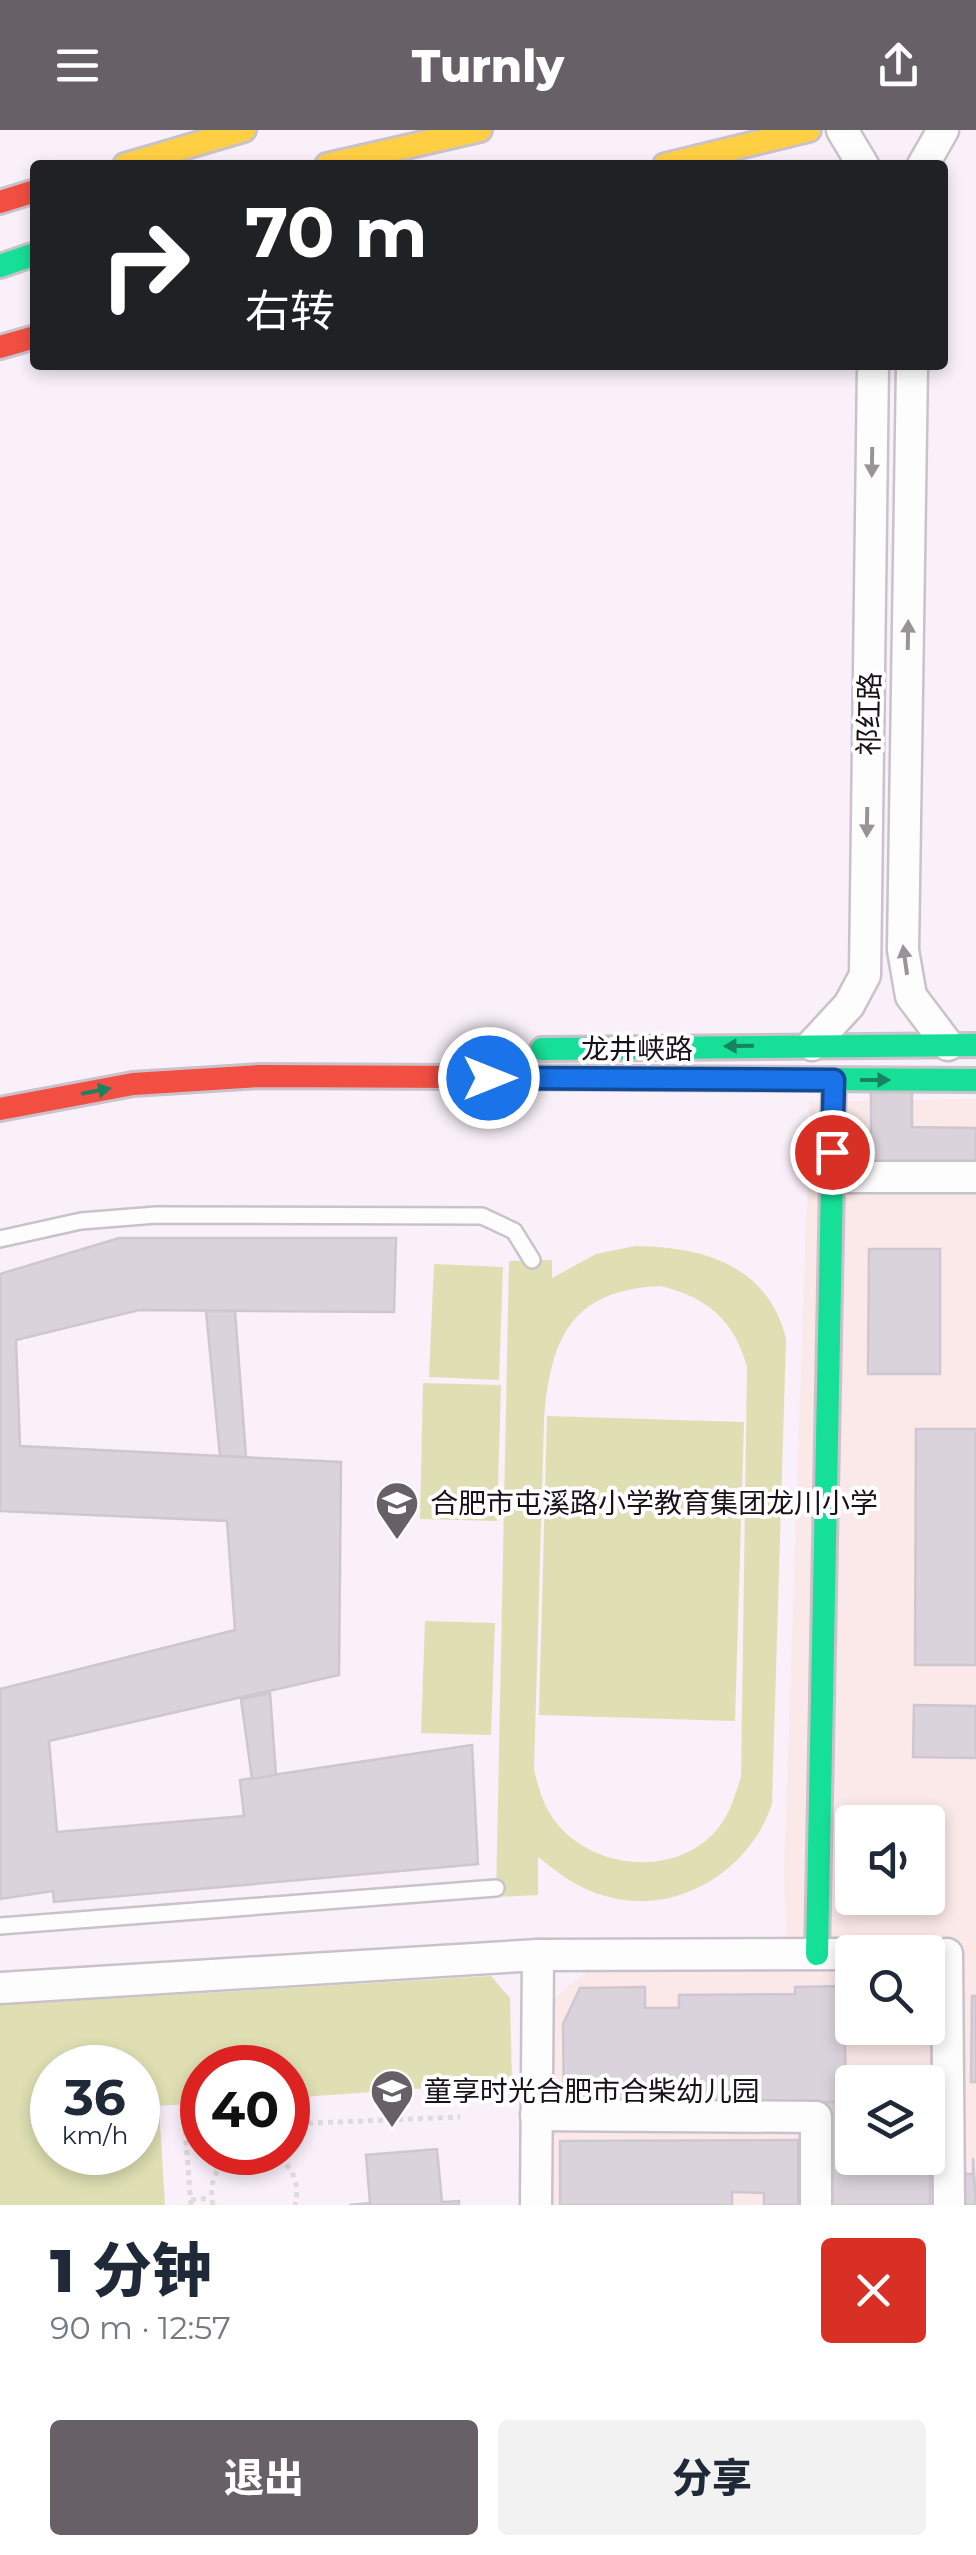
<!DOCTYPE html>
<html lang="zh">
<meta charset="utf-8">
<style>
body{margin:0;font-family:Montserrat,"Noto Sans SC",sans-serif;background:#f2f2f3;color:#1f2937;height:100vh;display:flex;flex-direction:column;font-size:38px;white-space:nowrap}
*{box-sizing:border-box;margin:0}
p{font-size:32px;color:#747a83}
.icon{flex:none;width:55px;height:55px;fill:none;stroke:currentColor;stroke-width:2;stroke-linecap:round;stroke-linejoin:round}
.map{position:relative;height:2075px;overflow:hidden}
.panel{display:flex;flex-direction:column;background:#fff;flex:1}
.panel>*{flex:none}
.hud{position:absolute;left:30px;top:30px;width:918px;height:210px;border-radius:10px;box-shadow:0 5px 15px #0003;background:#202124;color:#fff;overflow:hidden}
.controls{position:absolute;left:835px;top:1675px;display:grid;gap:20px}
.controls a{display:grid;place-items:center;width:110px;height:110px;border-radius:10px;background:#fff;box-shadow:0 5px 15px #0003;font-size:50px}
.speed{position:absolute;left:30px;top:1915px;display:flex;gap:20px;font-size:50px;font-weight:700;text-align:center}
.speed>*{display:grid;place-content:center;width:130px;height:130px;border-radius:50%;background:#fff;box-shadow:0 5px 15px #0003;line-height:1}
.speed small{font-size:25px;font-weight:400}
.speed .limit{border:15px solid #d22;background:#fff;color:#111}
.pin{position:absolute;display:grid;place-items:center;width:85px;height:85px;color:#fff;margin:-42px;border:5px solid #fff;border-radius:50%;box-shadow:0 2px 10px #0007}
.me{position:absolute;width:110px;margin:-55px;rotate:90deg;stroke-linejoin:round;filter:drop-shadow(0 0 8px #0008)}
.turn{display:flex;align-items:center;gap:35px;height:210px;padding:0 50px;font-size:45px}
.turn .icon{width:130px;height:130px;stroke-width:2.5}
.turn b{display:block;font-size:70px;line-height:85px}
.round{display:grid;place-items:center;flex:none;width:105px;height:105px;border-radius:10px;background:#f2f2f3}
.overview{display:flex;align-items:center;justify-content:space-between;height:170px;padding:0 50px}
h1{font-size:60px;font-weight:800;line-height:75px}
.primary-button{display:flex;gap:20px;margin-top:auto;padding:20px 50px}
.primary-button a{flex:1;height:115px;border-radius:10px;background:#676067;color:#fff;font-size:40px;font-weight:800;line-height:115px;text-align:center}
.primary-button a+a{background:#f2f2f3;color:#1f2937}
header{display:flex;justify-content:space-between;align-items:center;height:130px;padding:0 50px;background:#676067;color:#fff;font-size:45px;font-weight:800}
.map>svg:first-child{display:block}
.commercial{fill:#fbe8e8;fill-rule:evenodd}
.green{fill:#dfdfb3;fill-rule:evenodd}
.building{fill:#dbd3db;stroke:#cfc7cf;stroke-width:2.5}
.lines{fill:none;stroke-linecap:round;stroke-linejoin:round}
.lane-casing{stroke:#cac2ca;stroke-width:20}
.street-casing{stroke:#cac2ca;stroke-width:35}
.fast-casing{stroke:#cac2ca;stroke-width:28}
.slow-casing{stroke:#cac2ca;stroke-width:28}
.jam-casing{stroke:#cac2ca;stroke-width:28}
.path{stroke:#dddbdd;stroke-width:5;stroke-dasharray:5 5;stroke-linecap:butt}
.lane{stroke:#fefdfe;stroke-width:15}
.street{stroke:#fefdfe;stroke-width:30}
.fast{stroke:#16e098;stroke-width:22}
.slow{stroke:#ffcf43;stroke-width:22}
.jam{stroke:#f24e42;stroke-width:22}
.oneway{fill:#979397}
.oneway2{fill:#17835f}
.route-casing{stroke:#114b97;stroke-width:25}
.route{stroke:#1a73e8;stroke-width:18}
.labels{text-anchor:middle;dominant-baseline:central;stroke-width:8;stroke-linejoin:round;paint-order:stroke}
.street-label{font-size:28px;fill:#191219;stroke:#fff}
.poi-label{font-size:28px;fill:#191219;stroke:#fff;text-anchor:start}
</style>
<header><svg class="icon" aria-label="menu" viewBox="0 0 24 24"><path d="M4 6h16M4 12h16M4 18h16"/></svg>Turnly<svg class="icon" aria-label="share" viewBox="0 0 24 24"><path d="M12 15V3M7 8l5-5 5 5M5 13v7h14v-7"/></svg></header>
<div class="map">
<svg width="976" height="2075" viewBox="0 0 976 2075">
<rect width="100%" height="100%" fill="#f9f0f9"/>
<!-- commercial -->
<path class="commercial" d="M976,969v1106h-427v-203l43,-34h196l-4,-93 26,-773zM852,1692h76v76h-76zM852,1822h76v76h-76zM852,1952h76v76h-76z"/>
<!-- green -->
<g class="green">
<path d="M635,1116c69,1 133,19 151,93l-14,465c-22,67 -96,113 -167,92 -26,-7 -47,-23 -67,-39v38l-42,2 13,-636 43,-1v18l44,-24zM660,1156c46,10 75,35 87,81l-6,410c-6,17 -10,35 -22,50 -39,50 -121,44 -160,-1 -15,-17 -20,-36 -25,-57l10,-348c6,-81 26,-131 116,-135z"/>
<polygon points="434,1134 503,1137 499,1250 429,1247"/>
<polygon points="423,1253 501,1255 497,1391 420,1389"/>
<polygon points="547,1286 744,1292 735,1591 539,1585"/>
<polygon points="425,1491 495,1493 491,1605 421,1603"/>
<path d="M491,1846l19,22 2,84 -224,16v-30h-86v35l-43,3 6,99h-165v-200zM52,1938h86v84h-86z"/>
</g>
<!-- building -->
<g class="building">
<polygon points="871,960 912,960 912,997 976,998 976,1037 871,1037"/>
<polygon points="119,1108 396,1108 394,1182 139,1180 16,1210 20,1316 341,1332 339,1545 49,1611 57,1702 244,1686 240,1650 472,1615 478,1734 54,1772 53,1761 0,1769 0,1559 235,1500 227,1391 0,1381 0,1144"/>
<polygon points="869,1119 940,1119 940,1244 868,1244"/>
<polygon points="206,1181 235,1181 246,1327 220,1326"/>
<polygon points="916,1299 976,1299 976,1535 915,1535"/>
<polygon points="270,1563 276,1645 252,1649 241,1569"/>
<polygon points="914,1575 976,1576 976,1628 913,1627"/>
<polygon points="847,1856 847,1866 852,1866 852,1898 882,1898 882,1911 845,1911 846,1972 564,1975 563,1894 580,1858 645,1857 645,1878 679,1878 679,1865 795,1864 795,1857"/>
<polygon points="972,1866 976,1866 976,1952 971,1952"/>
<polygon points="930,1946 930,2075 826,2075 826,1972 846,1972 846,1962 852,1962 852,2028 928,2028 928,1952 871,1952 871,1947"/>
<polygon points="798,2010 798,2075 764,2075 764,2063 732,2062 732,2075 560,2075 560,2011"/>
<polygon points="437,2019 442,2072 459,2071 459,2075 349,2075 370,2073 366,2025"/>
<polygon points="973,2028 976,2075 964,2075 964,2044 973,2044"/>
</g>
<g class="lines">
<!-- lane casing -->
<g class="lane-casing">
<g id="lane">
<polyline points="0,1109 81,1091 156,1085 482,1086 514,1101 532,1130"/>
<polyline points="0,1796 496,1758"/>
</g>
</g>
<!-- street casing -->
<g class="street-casing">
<g id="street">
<polyline points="842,0 863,35"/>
<polyline points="923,35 943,0"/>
<polyline points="912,235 903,820 911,866 948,915"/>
<polyline points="812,915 849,875 865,845 873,235"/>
<polyline points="832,1047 976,1047"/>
<polyline points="947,1824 949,2075"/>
<polyline points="0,1858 538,1825 852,1824"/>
<polyline points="536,1985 816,1987 816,2075"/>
<polyline points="536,2075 538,1825"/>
</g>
</g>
<!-- fast casing -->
<g class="fast-casing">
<g id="fast">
<polyline points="0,136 35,124"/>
<polyline points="542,919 976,915"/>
<polyline points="462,947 976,950"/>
<polyline points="817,1824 834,950"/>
</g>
</g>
<!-- slow casing -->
<g class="slow-casing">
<g id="slow">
<polyline points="125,35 244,0"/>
<polyline points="327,35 480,0"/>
<polyline points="665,35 809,0"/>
</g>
</g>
<!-- jam casing -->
<g class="jam-casing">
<g id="jam">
<polyline points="0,72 35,61"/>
<polyline points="0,217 35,207"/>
<polyline points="0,979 133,954 259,946 462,947"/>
</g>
</g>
<!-- path -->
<g class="path">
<polyline points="288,1994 460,1987"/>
<path d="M271,2022c20,12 30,30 24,53"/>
<polyline points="191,2070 211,2068"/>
<polyline points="191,2075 185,1999 202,1998"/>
<path d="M213,2075c-5,-23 4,-41 24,-53"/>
</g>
<!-- lane -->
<use href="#lane" class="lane"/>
<!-- street -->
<use href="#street" class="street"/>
<!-- fast -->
<use href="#fast" class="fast"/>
<!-- slow -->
<use href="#slow" class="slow"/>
<!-- jam -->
<use href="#jam" class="jam"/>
</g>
<!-- one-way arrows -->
<defs><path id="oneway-solid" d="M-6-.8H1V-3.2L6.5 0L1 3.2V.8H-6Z" transform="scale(2.5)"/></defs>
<g class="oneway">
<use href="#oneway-solid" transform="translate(872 332) rotate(91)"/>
<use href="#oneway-solid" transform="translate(908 505) rotate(-89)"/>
<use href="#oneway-solid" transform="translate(867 692) rotate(91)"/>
<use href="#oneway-solid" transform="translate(905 830) rotate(-98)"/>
</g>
<g class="oneway2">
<use href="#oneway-solid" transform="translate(739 916) rotate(179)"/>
<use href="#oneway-solid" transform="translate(875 950)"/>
<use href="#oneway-solid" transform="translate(96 961) rotate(-11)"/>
</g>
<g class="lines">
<!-- route casing -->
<g class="route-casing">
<polyline id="route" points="489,948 834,950 832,1022"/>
</g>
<!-- route -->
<use href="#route" class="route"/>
</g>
<!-- icons -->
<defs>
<g id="school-pin" transform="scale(2.25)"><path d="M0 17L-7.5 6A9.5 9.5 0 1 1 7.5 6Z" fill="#676067" stroke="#fff"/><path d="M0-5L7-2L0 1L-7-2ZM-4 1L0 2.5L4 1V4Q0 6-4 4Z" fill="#fff"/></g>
</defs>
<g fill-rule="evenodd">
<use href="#school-pin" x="397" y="1373"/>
<use href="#school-pin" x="392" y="1961"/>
</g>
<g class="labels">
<!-- street labels -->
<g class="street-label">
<text transform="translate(869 584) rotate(-89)">祁红路</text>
<text x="637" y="919">龙井峡路</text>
</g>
<!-- poi labels -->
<g class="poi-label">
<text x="430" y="1373">合肥市屯溪路小学教育集团龙川小学</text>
<text x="424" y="1961">童享时光合肥市合柴幼儿园</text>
</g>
</g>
</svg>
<div class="controls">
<a><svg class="icon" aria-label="sound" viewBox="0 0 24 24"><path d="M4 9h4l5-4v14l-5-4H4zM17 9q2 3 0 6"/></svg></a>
<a><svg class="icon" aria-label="search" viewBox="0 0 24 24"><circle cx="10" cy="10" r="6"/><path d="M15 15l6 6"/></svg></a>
<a><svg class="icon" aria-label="layers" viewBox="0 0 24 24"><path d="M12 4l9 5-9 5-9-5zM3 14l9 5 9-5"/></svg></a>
</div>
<div class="speed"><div>36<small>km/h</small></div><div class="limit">40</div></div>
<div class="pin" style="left:832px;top:1022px;background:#d93025"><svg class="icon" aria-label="arrive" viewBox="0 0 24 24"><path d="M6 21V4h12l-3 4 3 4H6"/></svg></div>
<svg class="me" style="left:489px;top:948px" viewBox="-20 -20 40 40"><circle r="17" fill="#1a73e8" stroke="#fff" stroke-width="3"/><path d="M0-11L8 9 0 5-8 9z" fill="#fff"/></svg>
<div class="hud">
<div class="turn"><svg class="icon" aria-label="right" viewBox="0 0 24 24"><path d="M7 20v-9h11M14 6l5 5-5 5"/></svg><div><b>70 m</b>右转</div></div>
</div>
</div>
<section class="panel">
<div class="overview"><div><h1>1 分钟</h1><p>90 m · 12:57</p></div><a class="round" style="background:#d93025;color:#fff"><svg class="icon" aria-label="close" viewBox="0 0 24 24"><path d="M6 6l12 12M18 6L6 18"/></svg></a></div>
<div class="primary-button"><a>退出</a><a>分享</a></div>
</section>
